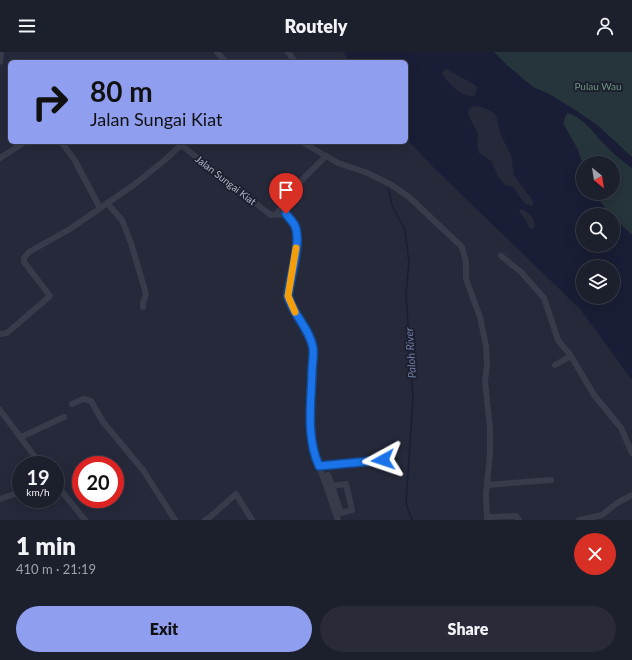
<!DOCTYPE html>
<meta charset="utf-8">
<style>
body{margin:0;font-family:Lato,sans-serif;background:#292c38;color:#f1f3f6;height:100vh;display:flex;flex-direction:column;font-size:15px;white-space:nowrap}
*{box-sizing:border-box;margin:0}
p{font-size:13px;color:#a0a2a9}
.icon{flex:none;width:22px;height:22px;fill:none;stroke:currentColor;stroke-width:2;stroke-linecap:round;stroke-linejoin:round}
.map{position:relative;height:468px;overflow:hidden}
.sheet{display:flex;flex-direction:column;background:#1c1f2c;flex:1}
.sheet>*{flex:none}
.banner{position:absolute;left:8px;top:8px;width:400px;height:84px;border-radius:6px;box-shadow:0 4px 16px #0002,0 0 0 1px #3a3d48;background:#8f9eef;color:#111;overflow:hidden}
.needle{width:26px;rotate:150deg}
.fabs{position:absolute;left:576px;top:104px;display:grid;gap:8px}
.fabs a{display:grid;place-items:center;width:44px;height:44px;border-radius:50%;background:#1c1f2c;box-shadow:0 4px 16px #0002,0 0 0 1px #3a3d48;font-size:20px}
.speed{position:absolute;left:12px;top:404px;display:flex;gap:8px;font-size:20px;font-weight:700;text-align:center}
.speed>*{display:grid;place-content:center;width:52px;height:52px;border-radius:50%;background:#1c1f2c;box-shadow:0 4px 16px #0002,0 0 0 1px #3a3d48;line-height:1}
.speed small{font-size:10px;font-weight:400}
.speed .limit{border:6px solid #d22;background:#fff;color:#111}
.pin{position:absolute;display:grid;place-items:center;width:34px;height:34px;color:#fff;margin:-41px -17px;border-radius:50% 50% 50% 0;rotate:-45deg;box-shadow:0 0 4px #0007}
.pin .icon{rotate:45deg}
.me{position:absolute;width:44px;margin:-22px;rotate:265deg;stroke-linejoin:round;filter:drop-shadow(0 0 3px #0008)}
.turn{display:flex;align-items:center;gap:14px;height:84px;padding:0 16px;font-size:18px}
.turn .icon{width:52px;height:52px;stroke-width:2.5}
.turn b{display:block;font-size:28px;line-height:34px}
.round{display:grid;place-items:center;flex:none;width:42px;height:42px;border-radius:21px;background:#292c38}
.headline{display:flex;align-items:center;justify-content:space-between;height:68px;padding:0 16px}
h1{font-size:24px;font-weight:800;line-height:30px}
.primary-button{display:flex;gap:8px;margin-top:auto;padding:8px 16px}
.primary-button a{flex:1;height:46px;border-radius:24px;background:#8f9eef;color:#111;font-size:16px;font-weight:800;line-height:46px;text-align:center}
.primary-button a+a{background:#292c38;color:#f1f3f6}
header{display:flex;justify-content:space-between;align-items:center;height:52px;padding:0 16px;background:#1c1f2c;font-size:18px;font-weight:800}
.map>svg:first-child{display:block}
.green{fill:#26343b}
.water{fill:#191e36;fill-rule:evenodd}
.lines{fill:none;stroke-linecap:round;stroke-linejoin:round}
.stream{stroke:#191e36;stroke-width:1.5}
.minor{stroke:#383b4a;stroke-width:6}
.route-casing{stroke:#114b97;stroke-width:10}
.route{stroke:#1a73e8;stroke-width:7}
.slow{stroke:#f59e0b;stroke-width:7}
.labels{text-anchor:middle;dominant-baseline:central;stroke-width:4;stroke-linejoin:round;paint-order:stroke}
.park-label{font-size:10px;fill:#6d957f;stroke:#1d202f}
.street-label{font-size:10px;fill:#b3b6c6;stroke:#1d202f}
.water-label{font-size:11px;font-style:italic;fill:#6f79a2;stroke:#1d202f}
</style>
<header><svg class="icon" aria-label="menu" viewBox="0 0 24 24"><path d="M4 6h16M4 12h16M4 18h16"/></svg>Routely<svg class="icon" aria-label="person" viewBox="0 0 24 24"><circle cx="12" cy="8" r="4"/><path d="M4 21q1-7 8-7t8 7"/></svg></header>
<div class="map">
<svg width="632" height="468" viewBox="0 0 632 468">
<rect width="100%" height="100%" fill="#25293a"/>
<!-- green -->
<g class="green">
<polygon points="494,0 632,0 632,105 597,73 575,58 549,42 533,35 509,15"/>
<path d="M566,61c18,3 36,29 48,41 6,5 12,9 18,14v67l-19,-18v-2h-2l-13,-16 -3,-6h18v-30h-30v2l-5,-15 -15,-27z"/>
</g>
<!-- water -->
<path class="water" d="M343,0h151l15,15 24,20 16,7 26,16 22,15 35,32v11c-11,-8 -20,-16 -29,-25 -10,-11 -21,-27 -36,-30l-4,10 15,27 5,15v28h12l3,6 13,16h-28v30h30v-28l19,18v145l-52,-71 -149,-144 -25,-27v-76h-56zM446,17l29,16 2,3 -2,7c-11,5 -29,-13 -33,-22zM473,54l9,1 12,6 3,5 3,15 11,22 3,20 19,26v5l-8,-2 -12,-17 -8,-2 -7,-9 -7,-15 -12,-8 -2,-9 1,-10 -10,-20 1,-6zM519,157c8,0 14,8 16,15l-1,5 -5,-1c-1,-8 -9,-12 -10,-19zM583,215h30v30h-30z"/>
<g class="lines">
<!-- stream -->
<polyline class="stream" points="388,136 392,153 405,178 409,210 406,241 413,346 406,452 412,468"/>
<!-- minor -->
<g class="minor">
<polyline points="217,0 226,10"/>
<polyline points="288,0 295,10"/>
<polyline points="0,10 1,0"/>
<polyline points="302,90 338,111 365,120 390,132 409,145 462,195 466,210 466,227 480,265 486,294 487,313 485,329 490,376 490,401 486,442 487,468"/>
<polyline points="62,91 74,107 100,156"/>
<path d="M181,93l87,68 3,2 14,-1c4,4 8,7 10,12 7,18 -5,51 -7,70l2,6 23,44 -2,95 4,16 8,20 15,43"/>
<polyline points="0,106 25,90"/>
<polyline points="107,151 122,168 131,191 146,242 143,251 143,255"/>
<polyline points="277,162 295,135 326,104"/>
<polyline points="501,204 521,220 544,246 558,288 571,304 594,343 621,376 632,401"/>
<polyline points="0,282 7,281 50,244 24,210 24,206 29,200 70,177 135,132 166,107 183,91"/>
<polyline points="555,313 571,304"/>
<polyline points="72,352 83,347 91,349 103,370 143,418 175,468"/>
<polyline points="0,358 41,413"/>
<polyline points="21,385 64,365"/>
<polyline points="319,414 383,408"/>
<polyline points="323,425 328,423 329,425 341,461 352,458 346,432 332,434"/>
<polyline points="55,431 85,468"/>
<polyline points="487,433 551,428"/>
<polyline points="0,447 21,440"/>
<polyline points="487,465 516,464 519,468"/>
<polyline points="205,468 210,465 236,442 252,468"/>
<polyline points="579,468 602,463 617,451 632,443"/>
</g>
</g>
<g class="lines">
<!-- route casing -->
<g class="route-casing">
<path id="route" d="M286,162c3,4 7,7 9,12 7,17 -5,51 -7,70 5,19 22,33 25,52 1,8 -1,17 -1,25 -1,31 -6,64 7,93l64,-6"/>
</g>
<!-- route -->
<use href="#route" class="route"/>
<!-- slow -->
<polyline class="slow" points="295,260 288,244 296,196"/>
</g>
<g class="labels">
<!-- park labels -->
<g class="park-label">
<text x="598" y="34">Pulau Wau</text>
</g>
<!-- street labels -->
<g class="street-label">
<text transform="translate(226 128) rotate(38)">Jalan Sungai Kiat</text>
</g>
<!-- water labels -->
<g class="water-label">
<text transform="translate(410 301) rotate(-94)">Paloh River</text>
</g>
</g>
</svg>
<div class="fabs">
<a><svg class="needle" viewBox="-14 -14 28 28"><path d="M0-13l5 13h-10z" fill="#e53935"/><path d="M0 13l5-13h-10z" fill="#a0a2a9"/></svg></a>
<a><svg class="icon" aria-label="search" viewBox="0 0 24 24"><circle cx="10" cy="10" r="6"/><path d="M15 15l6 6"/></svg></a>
<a><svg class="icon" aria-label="layers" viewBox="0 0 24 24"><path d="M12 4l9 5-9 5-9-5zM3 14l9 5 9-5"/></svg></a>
</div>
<div class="speed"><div>19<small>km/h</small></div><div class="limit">20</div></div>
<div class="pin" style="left:286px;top:162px;background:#d93025"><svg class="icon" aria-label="arrive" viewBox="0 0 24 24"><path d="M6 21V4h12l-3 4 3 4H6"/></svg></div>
<svg class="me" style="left:383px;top:408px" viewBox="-20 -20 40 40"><path d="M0-17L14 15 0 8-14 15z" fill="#1a73e8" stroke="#fff" stroke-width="4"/></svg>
<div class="banner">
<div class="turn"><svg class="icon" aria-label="right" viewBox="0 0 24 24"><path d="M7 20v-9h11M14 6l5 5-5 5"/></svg><div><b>80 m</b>Jalan Sungai Kiat</div></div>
</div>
</div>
<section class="sheet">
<div class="headline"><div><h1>1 min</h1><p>410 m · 21:19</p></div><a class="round" style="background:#d93025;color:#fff"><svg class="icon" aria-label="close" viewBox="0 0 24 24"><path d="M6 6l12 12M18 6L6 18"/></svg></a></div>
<div class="primary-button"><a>Exit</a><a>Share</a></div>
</section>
